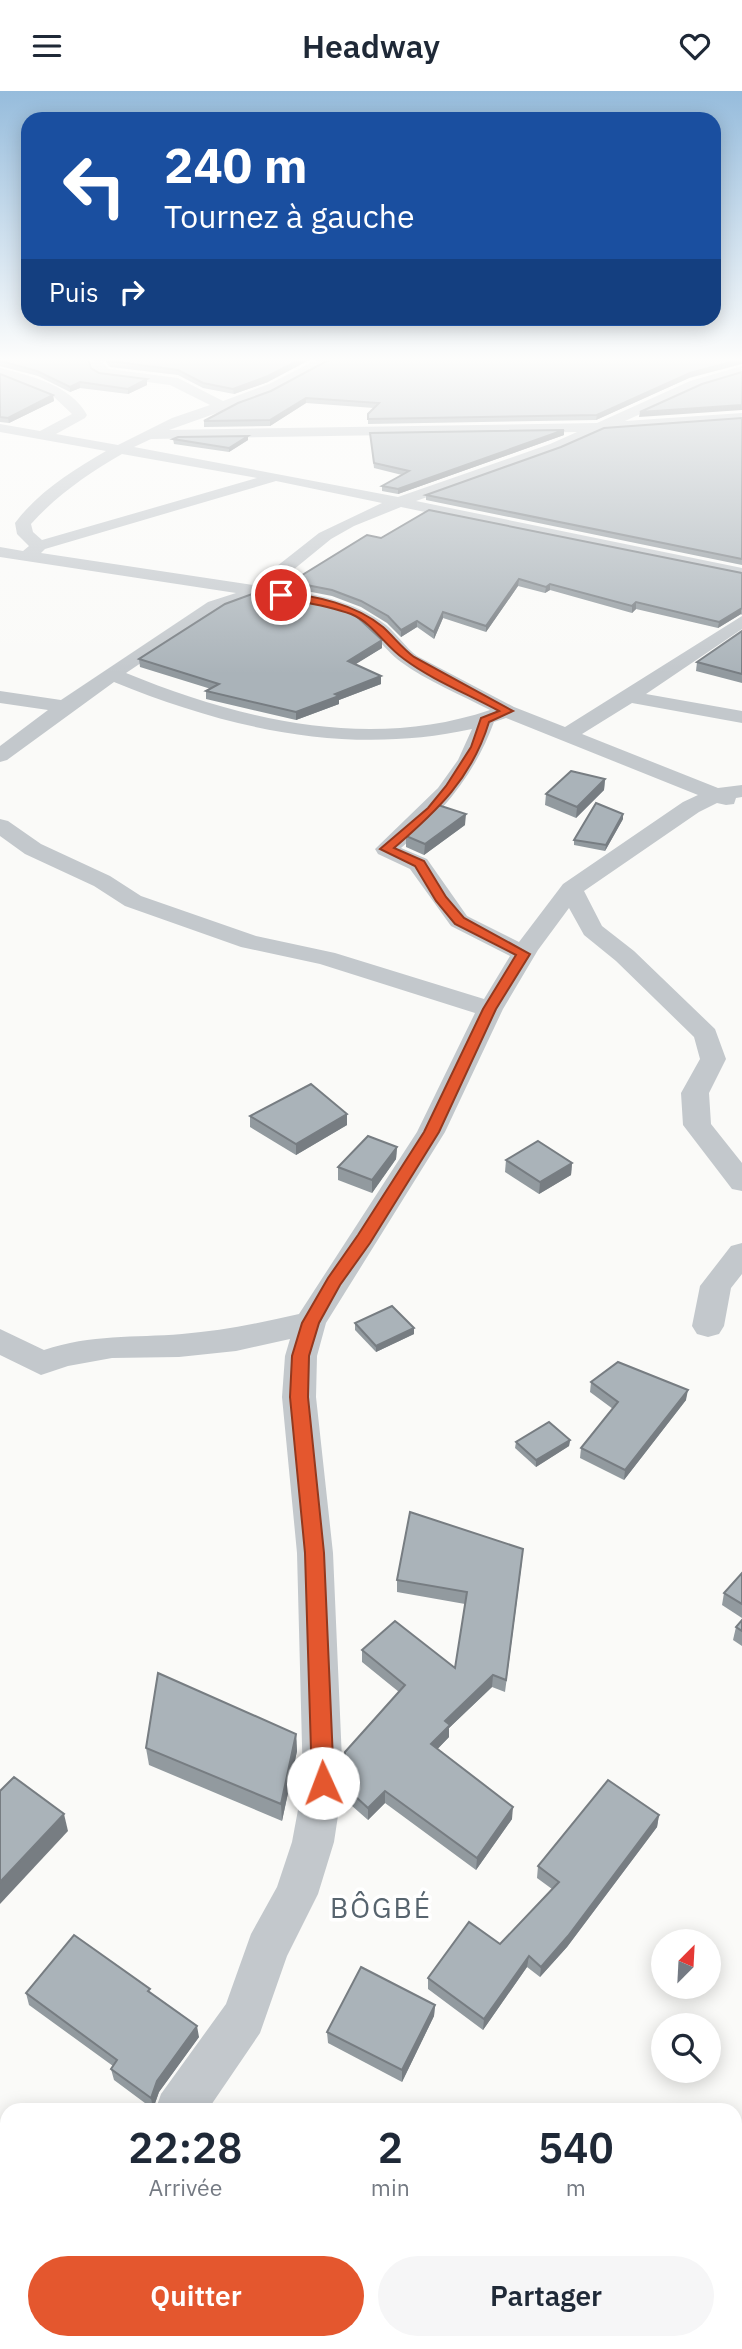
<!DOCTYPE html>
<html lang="fr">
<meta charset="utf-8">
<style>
body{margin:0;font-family:"IBM Plex Sans",sans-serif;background:#f6f6f7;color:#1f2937;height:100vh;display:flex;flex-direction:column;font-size:26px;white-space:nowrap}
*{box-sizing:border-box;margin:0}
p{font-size:23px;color:#747a83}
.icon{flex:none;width:38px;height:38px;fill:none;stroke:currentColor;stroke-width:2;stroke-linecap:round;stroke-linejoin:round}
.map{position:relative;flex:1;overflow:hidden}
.drawer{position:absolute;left:0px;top:2012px;width:742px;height:247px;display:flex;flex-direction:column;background:#fff;border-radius:21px 21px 0 0;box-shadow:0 4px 18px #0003}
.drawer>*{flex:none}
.hud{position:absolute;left:21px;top:21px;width:700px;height:214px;border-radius:21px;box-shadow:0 4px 18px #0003;background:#1a4fa0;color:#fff;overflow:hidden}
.needle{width:46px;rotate:24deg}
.fabs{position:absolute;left:651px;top:1838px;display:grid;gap:14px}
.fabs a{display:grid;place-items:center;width:70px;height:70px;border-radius:50%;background:#fff;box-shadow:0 4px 18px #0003;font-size:35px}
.pin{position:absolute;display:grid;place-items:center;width:60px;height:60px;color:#fff;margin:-30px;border:4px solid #fff;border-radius:50%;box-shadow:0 2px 7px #0007}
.me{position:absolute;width:77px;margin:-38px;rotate:358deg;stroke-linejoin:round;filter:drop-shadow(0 0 5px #0008)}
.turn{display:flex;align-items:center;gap:24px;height:147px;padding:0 28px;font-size:32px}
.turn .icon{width:91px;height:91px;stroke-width:2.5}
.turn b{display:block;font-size:49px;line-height:60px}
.then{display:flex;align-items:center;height:66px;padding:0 28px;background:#0003;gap:14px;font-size:26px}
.eta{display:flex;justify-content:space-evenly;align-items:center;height:119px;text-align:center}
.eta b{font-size:42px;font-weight:600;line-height:49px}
.button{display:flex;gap:14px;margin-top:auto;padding:14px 28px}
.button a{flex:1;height:80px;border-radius:42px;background:#e4572e;color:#fff;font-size:28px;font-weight:600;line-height:80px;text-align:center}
.button a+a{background:#f6f6f7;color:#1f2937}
header{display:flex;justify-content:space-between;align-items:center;height:91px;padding:0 28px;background:#fff;font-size:32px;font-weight:600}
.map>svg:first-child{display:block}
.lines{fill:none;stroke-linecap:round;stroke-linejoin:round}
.primary-casing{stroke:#b5babe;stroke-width:3}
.street{fill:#c3c8cc;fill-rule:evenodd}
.primary{fill:#fff;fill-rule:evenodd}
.wall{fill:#929a9f}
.shaded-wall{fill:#777d82}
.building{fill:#aab3b9;stroke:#777d82;stroke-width:2}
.route{fill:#e4572e;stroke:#94391e;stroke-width:2}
.labels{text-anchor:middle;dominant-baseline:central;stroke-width:7;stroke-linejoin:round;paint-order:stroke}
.near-quarter-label{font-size:28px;letter-spacing:2px;fill:#57646e;stroke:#fff}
</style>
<header><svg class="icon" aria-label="menu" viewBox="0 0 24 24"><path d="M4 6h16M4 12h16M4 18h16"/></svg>Headway<svg class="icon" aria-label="heart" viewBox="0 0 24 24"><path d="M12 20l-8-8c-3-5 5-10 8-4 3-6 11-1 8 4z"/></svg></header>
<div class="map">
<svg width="742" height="2258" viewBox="0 0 742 2258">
<rect width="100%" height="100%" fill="#fafaf8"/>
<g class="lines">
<!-- primary casing -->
<g class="primary-casing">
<g id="primary">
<polygon points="0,2147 7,2150 7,2219 0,2216"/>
<polygon points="56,2252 127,2252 130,2258 58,2258"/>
</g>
</g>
<!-- street -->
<g class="street">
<path d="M94,266h13l-4,6 6,6 69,9 45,23 46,-17 53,-27h17l-69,37 -101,36 428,-7 93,-42 52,-15v8l-42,13 -75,34 117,-8v8l-139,10 -43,19 -144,51 326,67v10l-341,-71 -47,19 -23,13 -60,49c39,5 83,12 115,37 11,9 19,22 31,31l97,51 51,20 177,-111v13l-96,65 96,17v12l-110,-20 -50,31 136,54 24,-3v12l-6,1 -2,6 -8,1 -9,-2 -18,9 -115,79 18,35 32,25 81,78 11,30 -17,34 2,31 31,39v28l-10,-2 -49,-64 -2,-32 19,-34 -6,-22 -78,-76 -32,-26 -15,-27 -31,42 -35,59 -58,123 -119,191 -9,33 -1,41 17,156 10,230 -9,59 -16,52 -31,62 -27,77 -53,78h-52l6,-17 65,-90 25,-70 26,-47 15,-45 11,-59 -6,-230 -15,-156 3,-41 5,-17 -54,12 -57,6 -67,1 -44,8 -27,9 -41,-20v-26l44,21c47,-16 90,-12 138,-16 40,-3 78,-11 117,-20l118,-182 58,-119 -155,-49 -79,-17 -116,-41 -31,-20 -69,-32 -25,-18v-17l8,2 33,23 69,32 31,20 115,40 79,17 149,46 26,-43 -59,-30 -41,-57 -32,-15 -3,-5 63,-61 20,-28 14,-31c-124,27 -243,0 -358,-47l-107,78 -7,2v-16l48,-36 -48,-7v-12l61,9 147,-98 28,-9 -236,-36v-10l23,4 6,-5 -12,-12 -2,-11c23,-31 58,-53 91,-72l-106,-19v-8l40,7 32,-17 -19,-18 -53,-20v-8c31,8 71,17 87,47l-2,3 -29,16 62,11 54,-27 38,-13 -40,-20 -69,-9 -7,-4 -3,-9zM577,341l-27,12 -152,53 -264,-50 17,-8zM122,363l135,24 -215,62 -9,-8 -2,-8c26,-29 58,-51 91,-70zM276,390l106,22 -63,30 -66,52 -212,-32 4,-4zM260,505c29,5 61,8 88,20 23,10 34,32 53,46 26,19 60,33 89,48 -121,41 -249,10 -364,-37l94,-63zM506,627l192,77 -15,7 -120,82 -44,58 -52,-26 -40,-57 -26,-11c42,-36 74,-74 93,-126z"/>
<polygon points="742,1152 742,1183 731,1197 724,1235 719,1243 708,1246 697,1243 692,1235 700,1195 731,1155"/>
<polygon points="409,2252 466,2252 468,2258 412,2258"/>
</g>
<!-- primary -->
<use href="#primary" class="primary"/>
</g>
<!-- wall -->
<g class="wall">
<polygon points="0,266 89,270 91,277 99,282 147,294 128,303 80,297 70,301 38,285 0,275"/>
<polygon points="106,267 268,291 234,303 203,297 178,284 110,276 106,272"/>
<polygon points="0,283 53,304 54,310 9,332 0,331"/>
<polygon points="689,287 596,329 368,333 368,323 374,317 306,312 270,335 204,336 204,330 271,300"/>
<polygon points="742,327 742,474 426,409 426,404"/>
<polygon points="370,342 564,344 398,403 382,400 382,395 402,384 374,377"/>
<polygon points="173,348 248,349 229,361 174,353"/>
<polygon points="381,447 742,482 742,524 741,523 718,537 636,518 632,522 550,499 545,502 518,495 486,541 443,527 434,548 417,536 401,546 387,532 361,516 332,505 291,497 291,491"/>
<polygon points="742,540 742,592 696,580 697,571"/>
<polygon points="382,549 382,557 355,573 381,585 381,593 339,609 339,613 296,629 206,608 206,600 211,598 140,576 139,568"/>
<polygon points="605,688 604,699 576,727 545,714 546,703"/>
<polygon points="623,728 605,760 574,754 574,749"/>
<polygon points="465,734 424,764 406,756 406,745"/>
<polygon points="347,1023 347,1034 296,1064 250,1036 250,1025"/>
<polygon points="397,1056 396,1068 372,1102 338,1089 338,1076"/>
<polygon points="506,1069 572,1072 571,1084 539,1103 505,1081"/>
<polygon points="355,1232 414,1237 414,1243 376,1261 355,1239"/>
<polygon points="591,1291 686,1309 624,1389 580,1367 581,1357 613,1318 590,1301"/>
<polygon points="570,1349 569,1355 536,1376 515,1357 516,1351"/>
<polygon points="522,1470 505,1601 492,1596 449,1637 449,1646 437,1658 512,1728 476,1779 385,1712 368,1729 343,1707 343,1694 399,1601 362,1571 362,1559 455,1577 465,1513 397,1501 397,1489"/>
<polygon points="742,1482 742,1527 722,1514 724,1502"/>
<polygon points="742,1529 742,1555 733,1549 736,1536"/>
<polygon points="296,1643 297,1660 282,1730 149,1674 146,1657"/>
<polygon points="659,1724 657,1736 567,1856 540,1886 527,1876 483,1939 428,1898 428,1887 500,1853 552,1798 537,1787 538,1775"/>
<polygon points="26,1902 151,1903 199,1946 159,2001 153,2018 114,1989 111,1978 113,1975 29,1914"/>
<polygon points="435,1914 434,1925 402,1991 328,1952 327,1941"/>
</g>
<!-- shaded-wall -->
<g class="shaded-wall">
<polygon points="305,266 315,266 268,291 234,303 233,298"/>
<polygon points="742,268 742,273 689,287 596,329 597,324 690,282"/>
<polygon points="147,288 147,294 128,303 128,298"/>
<polygon points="80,291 80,297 70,301 70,296"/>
<polygon points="53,304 54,310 9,332 8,327"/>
<polygon points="306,307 306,312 270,335 270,329"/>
<polygon points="742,314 742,319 639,326 640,321"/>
<polygon points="564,339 564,344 398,403 398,398"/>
<polygon points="248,345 248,349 229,361 229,357"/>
<polygon points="519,488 518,495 486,541 486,535"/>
<polygon points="550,493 550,499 545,502 546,496"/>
<polygon points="636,511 636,518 632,522 632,515"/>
<polygon points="741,516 741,523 718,537 719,531"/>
<polygon points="443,521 443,527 434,548 434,541"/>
<polygon points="417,530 417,536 401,546 401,539"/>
<polygon points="382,549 382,557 348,578 348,570"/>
<polygon points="381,585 381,593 339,609 339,613 296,629 296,621 335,603"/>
<polygon points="605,688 604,699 576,727 577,716"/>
<polygon points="466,723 465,734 424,764 425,753"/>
<polygon points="623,723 623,728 605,760 606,754"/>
<polygon points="347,1023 347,1034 296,1064 296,1053"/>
<polygon points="397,1056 396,1068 372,1102 372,1089"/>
<polygon points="572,1072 571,1084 539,1103 540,1091"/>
<polygon points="414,1237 414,1243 376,1261 376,1255"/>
<polygon points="688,1299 686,1309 624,1389 625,1379"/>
<polygon points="570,1349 569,1355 536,1376 536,1369"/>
<polygon points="493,1584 492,1596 449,1637 449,1646 430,1666 431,1653 445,1630"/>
<polygon points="296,1643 297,1660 282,1730 281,1713"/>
<polygon points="385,1700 385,1712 368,1729 368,1717"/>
<polygon points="513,1716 512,1728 476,1779 477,1767"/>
<polygon points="64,1723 68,1740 0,1813 0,1791"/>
<polygon points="659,1724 657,1736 567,1856 540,1886 541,1876"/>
<polygon points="529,1865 527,1876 483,1939 484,1928"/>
<polygon points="435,1914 434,1925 402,1991 402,1979"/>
<polygon points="197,1935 199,1946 159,2001 153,2018 151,2007 157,1990"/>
</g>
<!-- building -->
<g class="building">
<polygon points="0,266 88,266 91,277 99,282 147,288 128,298 80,291 70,296 37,280 0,270"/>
<polygon points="305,266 268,285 233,298 203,292 178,279 110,270 106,267"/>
<polygon points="334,266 742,266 742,268 690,282 597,324 368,328 368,323 379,312 306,307 270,329 204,330 238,312 271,300"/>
<polygon points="742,281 742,314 640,321 702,293"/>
<polygon points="0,283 53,304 8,327 0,326"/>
<polygon points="742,327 742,468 426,404 561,356 604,337"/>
<polygon points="564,339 398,398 382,395 409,380 374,372 370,342"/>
<polygon points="248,345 229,357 173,348 178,346"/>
<polygon points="429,419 742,482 742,517 719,531 636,511 632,515 550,493 546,496 519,488 486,535 443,521 434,541 417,530 401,539 388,525 361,510 332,499 291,491 367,444 381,447"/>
<polygon points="271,502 304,508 337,516 355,524 382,549 348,570 381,585 335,603 339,605 296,621 206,600 219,593 139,568 225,513 252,503 266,506"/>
<polygon points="742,540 742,583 697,571"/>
<polygon points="571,680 605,688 577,716 546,703"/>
<polygon points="596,712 623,723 606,754 574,749"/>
<polygon points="438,714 466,723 425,753 406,745"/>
<polygon points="311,993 347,1023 296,1053 250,1025"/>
<polygon points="368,1045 397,1056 372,1089 338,1076"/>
<polygon points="538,1050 572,1072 540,1091 506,1069"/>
<polygon points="392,1215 414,1237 376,1255 355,1232"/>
<polygon points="618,1271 688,1299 625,1379 581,1357 618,1311 591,1291"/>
<polygon points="549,1331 570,1349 536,1369 516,1351"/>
<polygon points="410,1421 523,1458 506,1589 493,1584 445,1630 450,1634 431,1653 513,1716 477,1767 385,1700 368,1717 343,1694 345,1661 405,1594 362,1559 395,1530 455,1577 467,1501 397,1489"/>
<polygon points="742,1482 742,1513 724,1502"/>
<polygon points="742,1529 742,1540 736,1536"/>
<polygon points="158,1582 296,1643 281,1713 146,1657"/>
<polygon points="14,1686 64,1723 0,1791 0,1700"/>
<polygon points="608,1689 659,1724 568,1845 541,1876 529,1865 484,1928 428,1887 469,1831 500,1853 559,1791 538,1775"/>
<polygon points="74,1844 150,1898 148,1900 197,1935 157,1990 151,2007 111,1978 117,1969 26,1902"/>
<polygon points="361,1876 435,1914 402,1979 327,1941"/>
</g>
<!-- sky -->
<linearGradient id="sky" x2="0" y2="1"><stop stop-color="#96bcdc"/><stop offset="0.46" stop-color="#fdfdfc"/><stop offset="1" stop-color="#fdfdfc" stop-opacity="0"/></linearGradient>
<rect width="742" height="583" fill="url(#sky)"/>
<!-- route -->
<path class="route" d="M281,501c35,4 74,12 102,35 11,10 19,21 31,30l99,54 -24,11c-17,56 -52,89 -95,126l30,13 22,36 18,21 66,36 -34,55 -57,123 -69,111 -30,42 -21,38 -10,33 -1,41 16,156 10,230 -3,7 -8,3 -8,-3 -3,-7 -7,-230 -15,-156 2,-41 10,-33 26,-45 30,-43 66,-103 59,-123 33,-54 -61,-31 -19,-23 -21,-35 -35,-17 48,-41 18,-22 25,-39 10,-29 18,-7c-31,-17 -67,-31 -95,-52 -19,-13 -31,-36 -53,-45 -24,-9 -49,-12 -74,-17l-1,-2z"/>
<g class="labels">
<!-- near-quarter labels -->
<g class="near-quarter-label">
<text x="381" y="1816">BÔGBÉ</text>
</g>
</g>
</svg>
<div class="fabs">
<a><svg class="needle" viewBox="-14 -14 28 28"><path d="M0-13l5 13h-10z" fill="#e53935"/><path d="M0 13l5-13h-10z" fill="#747a83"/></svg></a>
<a><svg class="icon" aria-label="search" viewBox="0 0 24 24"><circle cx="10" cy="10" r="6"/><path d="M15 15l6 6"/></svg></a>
</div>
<div class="pin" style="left:281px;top:504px;background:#d93025"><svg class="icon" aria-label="arrive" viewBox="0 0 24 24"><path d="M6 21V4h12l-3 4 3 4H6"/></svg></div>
<svg class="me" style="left:323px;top:1692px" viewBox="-20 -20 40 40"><circle r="19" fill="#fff"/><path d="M0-13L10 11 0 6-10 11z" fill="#e4572e"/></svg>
<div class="hud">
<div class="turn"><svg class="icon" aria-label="left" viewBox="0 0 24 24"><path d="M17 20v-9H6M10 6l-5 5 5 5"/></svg><div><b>240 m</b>Tournez à gauche</div></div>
<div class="then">Puis<svg class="icon" aria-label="right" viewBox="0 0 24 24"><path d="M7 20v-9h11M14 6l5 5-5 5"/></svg></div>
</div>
<section class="drawer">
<div class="eta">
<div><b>22:28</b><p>Arrivée</p></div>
<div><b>2</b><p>min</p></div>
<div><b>540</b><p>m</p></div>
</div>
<div class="button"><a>Quitter</a><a>Partager</a></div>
</section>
</div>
